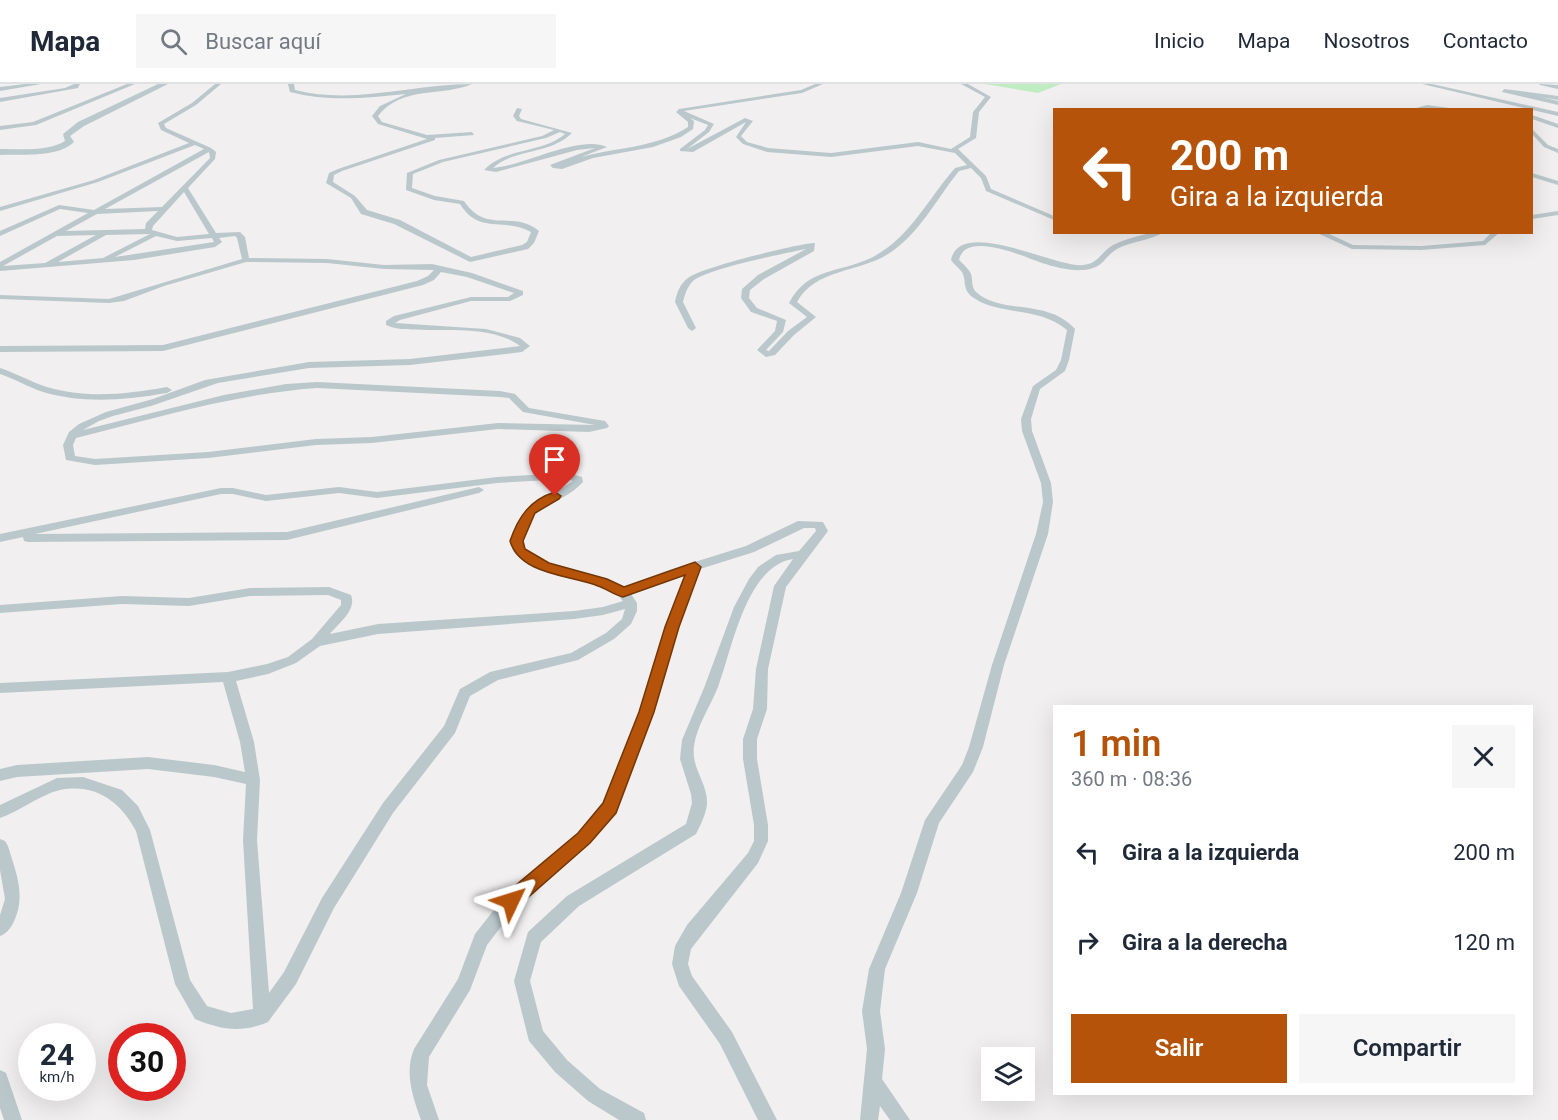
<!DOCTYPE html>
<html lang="es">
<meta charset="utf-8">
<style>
body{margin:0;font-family:Roboto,sans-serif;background:#f6f6f7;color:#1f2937;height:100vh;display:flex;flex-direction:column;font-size:22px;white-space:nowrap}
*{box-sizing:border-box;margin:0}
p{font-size:20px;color:#747a83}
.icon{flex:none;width:33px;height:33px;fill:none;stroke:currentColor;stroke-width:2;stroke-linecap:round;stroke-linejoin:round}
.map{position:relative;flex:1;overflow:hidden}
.side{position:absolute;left:1053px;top:621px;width:480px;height:390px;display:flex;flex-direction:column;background:#fff;border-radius:0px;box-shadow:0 6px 24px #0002}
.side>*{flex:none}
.banner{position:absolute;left:1053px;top:24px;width:480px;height:126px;border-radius:0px;box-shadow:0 6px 24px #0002;background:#b45309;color:#fff;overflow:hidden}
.controls{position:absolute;left:981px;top:963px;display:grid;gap:12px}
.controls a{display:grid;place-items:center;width:54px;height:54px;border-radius:0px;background:#fff;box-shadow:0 6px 24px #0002;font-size:30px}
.speed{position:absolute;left:18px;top:939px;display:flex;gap:12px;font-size:30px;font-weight:700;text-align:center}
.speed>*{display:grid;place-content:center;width:78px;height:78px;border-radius:50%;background:#fff;box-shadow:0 6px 24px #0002;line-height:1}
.speed small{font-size:15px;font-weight:400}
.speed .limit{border:9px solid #d22;background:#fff;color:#111}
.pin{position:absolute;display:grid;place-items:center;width:51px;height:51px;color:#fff;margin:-62px -26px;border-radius:50% 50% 50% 0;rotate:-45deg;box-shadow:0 0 6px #0007}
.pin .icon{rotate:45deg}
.me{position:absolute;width:66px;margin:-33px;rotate:49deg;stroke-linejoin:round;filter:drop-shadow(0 0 4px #0008)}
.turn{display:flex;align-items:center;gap:21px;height:126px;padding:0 18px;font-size:27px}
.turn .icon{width:78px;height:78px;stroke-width:2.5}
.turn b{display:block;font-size:42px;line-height:51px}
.round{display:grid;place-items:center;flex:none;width:63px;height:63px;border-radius:0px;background:#f6f6f7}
.headline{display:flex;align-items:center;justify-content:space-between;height:102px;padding:0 18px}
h1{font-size:36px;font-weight:600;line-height:45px;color:#b45309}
.cta{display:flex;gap:12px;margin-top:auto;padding:12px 18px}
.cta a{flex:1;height:69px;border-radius:0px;background:#b45309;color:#fff;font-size:24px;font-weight:600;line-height:69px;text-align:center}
.cta a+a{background:#f6f6f7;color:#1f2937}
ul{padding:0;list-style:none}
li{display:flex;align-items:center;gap:18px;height:90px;padding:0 18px}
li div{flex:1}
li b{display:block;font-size:22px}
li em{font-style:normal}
header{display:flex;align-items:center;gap:36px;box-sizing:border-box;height:84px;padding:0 30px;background:#fff;border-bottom:2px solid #e0e1e3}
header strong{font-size:28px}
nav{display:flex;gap:33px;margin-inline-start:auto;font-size:21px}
.search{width:420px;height:54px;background:#f6f6f7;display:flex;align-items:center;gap:15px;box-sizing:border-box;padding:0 21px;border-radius:0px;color:#747a83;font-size:22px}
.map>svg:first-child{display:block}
.green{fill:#c0ecc2}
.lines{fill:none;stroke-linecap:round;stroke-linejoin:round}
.street{fill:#bbc8cb;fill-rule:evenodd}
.secondary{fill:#b9c9cc;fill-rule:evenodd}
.route{fill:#b45309;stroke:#753606;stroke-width:1.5}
</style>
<header>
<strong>Mapa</strong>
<div class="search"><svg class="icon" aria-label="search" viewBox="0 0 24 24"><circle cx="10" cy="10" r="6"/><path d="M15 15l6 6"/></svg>Buscar aquí</div>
<nav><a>Inicio</a><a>Mapa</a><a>Nosotros</a><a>Contacto</a></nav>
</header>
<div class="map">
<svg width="1558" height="1036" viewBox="0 0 1558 1036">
<rect width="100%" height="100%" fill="#f1eff0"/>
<!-- green -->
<polygon class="green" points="985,0 1061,0 1038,9"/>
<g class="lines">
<!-- street -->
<g class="street">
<polygon points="25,0 41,0 0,7 0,3"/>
<polygon points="74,0 80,0 78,4 0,18 0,14 65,4"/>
<polygon points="127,0 135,0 36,41 0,46 0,42 33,38"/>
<path d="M215,0h6l-25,21 -32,19 2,4 45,20 5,4 -1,7 -27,29 28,45 24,-1 5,5 4,21 78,1 57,6 48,-1 40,9 51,18v4l-13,6h-39l-71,19 -5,3 91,6 34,9 10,8 -8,6 -112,13 -101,3 -91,15 -67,23 -38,10 -14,5 -16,9 141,-35 62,-11 31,-2 183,9 15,3 14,14 76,13 4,5 -2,2 -18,4 -91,-3 -126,14 -56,2 -108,13 -113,7 -29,-5 -3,-15 6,-13 10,-8 27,-12 47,-13 52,-19 104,-18 101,-3 110,-13c-23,-18 -64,-16 -92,-16 -15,-1 -28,1 -42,-5v-4l8,-5 77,-19h37l6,-4 -47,-16 -26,-5 -7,8 -11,5 -260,66 -163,1v-6l163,-1 254,-64 11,-5 6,-6 -50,-1 -57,-6 -81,-1 -82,24 -40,15 -15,2 -109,-4v-4l109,4 133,-40 -5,-21 -2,-2 -16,2 3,4 -7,5 -81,13 -134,11v-9l88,-49 -28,-4 -60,27v-5l59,-26 35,5 110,-61 -9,-4 -97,37 -98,29v-4l94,-27 95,-37 -28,-13 -3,-7 34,-20zM209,68l1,6 -48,49 -57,2zM184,108l25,42 -32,3 -25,-7 1,-4zM158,127l-12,12 -1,6 -79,2 31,-17zM150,150l-47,24 -45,4 48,-27zM96,151l-51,28 -42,3 54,-30zM156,152l21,5 35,-3 2,4 -99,15zM317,304l183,9 9,1 14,14 72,13 -97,-2 -126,14 -56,2 -108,13 -113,7 -20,-3 -2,-11 3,-7c80,-20 158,-44 241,-50z"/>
<path d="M288,0h6l1,6c58,15 118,-6 177,-6 -29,13 -70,1 -94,32l4,6 45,13 45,-3 2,3 -39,3v2l-93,31 -8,4 -1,7 22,14 12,14 33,10 71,37 51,-12 5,-3 4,-10c-27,-15 -52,3 -71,-28l-26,-4 -28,-10 1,-17 32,-13 103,-24 12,-6 -37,-9 -4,-5 4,-8 5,1 -3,7 2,3 51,14c-22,22 -57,15 -79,35 30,-2 87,-34 114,-21l-26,10c37,-10 74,-9 107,-30v-5l-12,-10 3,-3 122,-19 14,-6h8l-21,9 -118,18 30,13 -5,8 -22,17 58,-31 8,3 -12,15 6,6 21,6 63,5 87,-11 33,7 19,-12 3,-25 12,-15 -24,-13h7l23,13 -12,15 -3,26 -18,11 28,27 5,13 63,27v4l-68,-29 -5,-13 -10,-10 -12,3c-22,27 -40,64 -71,83 -28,18 -73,15 -91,48l19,15 -22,18 -19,20 -9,2 -9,-7 18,-19 2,-10 -26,-9 -10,-14 1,-9 16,-14 48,-26c-23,5 -98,19 -113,32 -6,6 -8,13 -10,21l13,26 -4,3 -4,-3 -13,-26c2,-10 5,-18 13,-24 11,-10 112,-35 127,-35l-1,8 -50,28 -14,11 -1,8 8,10 29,12 -3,12 -17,18 3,1 19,-20 19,-14 -18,-14c18,-35 50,-30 82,-45 38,-19 57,-59 84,-90l12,-3 -12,-12 -37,-7 -87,11 -64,-5 -24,-8 -7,-7 10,-15 -53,30 -13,-1v-2l25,-19 3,-5 -18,-7 4,3 -1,8 -12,8 -28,10 -60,11 -31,11 -9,-1 -3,-3 45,-17 -18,2 -81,22 -12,-2c22,-23 57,-16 81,-36l-5,-2 -14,6 -103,24 -30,12 -1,14 23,8 29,5c23,34 48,8 75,30l-5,12 -6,6 -58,13 -76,-38 -33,-10 -10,-16 -25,-15 3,-10 9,-4 89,-30 -49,-15 -6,-8 8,-10 26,-12c-39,4 -78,8 -116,-2z"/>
<polygon points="1422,0 1432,0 1558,28 1558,32"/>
<polygon points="1539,0 1558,1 1558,5 1540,1"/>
<polygon points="1504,5 1558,12 1558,16 1541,13 1558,17 1558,21 1502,8"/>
<polygon points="1427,21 1449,24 1452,26 1409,26"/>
<polygon points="1532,31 1558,40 1558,44 1532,35"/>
<polygon points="1532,45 1548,61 1558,65 1558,69 1544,63 1532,50"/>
<polygon points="1532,89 1558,97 1558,101 1532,93"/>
<polygon points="1558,127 1558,131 1532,135 1532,131"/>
<path d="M1153,148h11c-14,9 -33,9 -47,17 -15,9 -12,19 -34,21 -14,1 -28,-3 -41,-7 -17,-6 -77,-33 -83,-3 4,4 10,9 12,14 2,6 0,13 5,18 25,23 71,6 99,37l-6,31 -4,11 -25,18 -9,30 1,12 19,52 2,19 -5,32 -44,131 -21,82 -10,25 -34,51 -22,70 -32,76 -5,42 5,38 -3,30 28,41h-20l-10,-14 -2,14h-18l7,-71 -5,-38 7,-42 32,-76 24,-73 37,-55 7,-18 23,-82 44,-131 7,-32 -2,-19 -19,-52 -1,-12 12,-33 23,-16 5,-10 6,-30c-29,-25 -69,-13 -96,-34 -8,-7 -5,-14 -8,-22 -2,-5 -9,-9 -12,-14 9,-44 104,8 132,5 15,-1 18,-13 30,-20 12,-6 26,-9 40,-13z"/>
<polygon points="1315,148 1325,148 1353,161 1421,162 1483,157 1492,148 1500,148 1485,161 1421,166 1352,165"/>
<path d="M0,284c16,5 31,14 47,19 39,12 81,7 120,0l5,3 -5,3c-41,7 -83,11 -124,-1 -15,-5 -28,-13 -43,-18z"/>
<path d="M567,389l15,4 1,5c-22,25 -65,24 -59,67l25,15 57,15 17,8 46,-17 77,-24 52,-25 25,1 5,9 -42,56 -18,82 -1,40 -10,30v20l11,66v16l-10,22 -67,86 -3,15 4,12 40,56 45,88h-19l-38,-76 -41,-58 -7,-22 3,-18 12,-21 61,-72 6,-12v-16l-11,-66v-20l10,-30 3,-40 18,-83 19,-27c-47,7 -61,91 -75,128 -8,20 -21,38 -24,59 -3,23 14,37 13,58 -1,10 -6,20 -11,30l-117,72 -38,36 -11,39 13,50 24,29 33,29 44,24 2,7h-27l-31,-19 -33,-29 -26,-31 -15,-60 14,-49 39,-36 119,-72 6,-21 -1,-9 -11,-35 2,-19 22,-52 30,-81 15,-28 9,-12 18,-12 23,-4 17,-20 -1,-3h-11l-50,24 -54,17 -22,58 -24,85 -39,100 -26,31 -72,63 -30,39 -17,45 -41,67 -2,28 12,35h-18c-8,-23 -17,-47 -7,-71l44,-70 17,-45 30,-38 74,-63 25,-30 36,-91 26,-85 21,-54 -56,21 6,9v8l-6,13 -17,15 -36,21 -80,20 -28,16 -15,37 -62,80 -59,95 -38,76 -28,38c-26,11 -47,8 -73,-3l-20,-35 -39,-153c-16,-30 -41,-48 -76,-41 -18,4 -42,22 -60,28v-13l57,-27 26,-1 39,13 16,16 12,24 40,150 17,26 24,7 22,-4 -10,-169 3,-56 -32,-7 -66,-8 -131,8 -17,4v-12l17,-4 131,-8 66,8 31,7 -5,-30 -17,-60 -223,11v-10l228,-11 39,-8 21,-7 24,-18 29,-34v-5l-13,-5 -78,1 -61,10 -67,-2 -122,9v-8l122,-9 67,2 61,-10 79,-1 22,8c6,15 -12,28 -21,39l48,-10 196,-13 29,-4 20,-6c-20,-28 -84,-19 -110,-50 -5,-44 31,-49 60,-70l-6,-2 -70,4 -120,15 -38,-5 -73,8 -33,-7h-12l-186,40 252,-2 192,-45 5,3 -5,3 -192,47 -259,2 -4,-1 -1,-4 -23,5v-8l221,-46h12l33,7 73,-8 38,5 120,-15zM625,525l-3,10 -16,14 -35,20 -81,19 -30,17 -16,37 -61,77 -61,95 -38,74 -15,21 -12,-153 3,-60 -6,-38 -18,-61 32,-7 28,-11 24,-17 58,-12 196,-15 29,-4z"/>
<path d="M0,755l5,2 3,5c7,24 18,48 7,73 -3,7 -7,14 -15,17v-21l5,-16 -5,-29z"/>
<polygon points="0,986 6,989 22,1036 4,1036 0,1024"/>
</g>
<!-- secondary -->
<path class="secondary" d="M158,0h10l-84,42 -14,10 4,6c-17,16 -52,12 -74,13v-6c20,0 47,3 65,-8l-2,-7 15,-12z"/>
</g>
<!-- route -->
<path class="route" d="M555,408l6,4 -2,3 -24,14 -12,28 2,8 24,14 58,16 17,8 71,-25 6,5 -22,60 -25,85 -38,101 -26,30 -73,64 -6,3 -7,-3 -2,-6 2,-6 74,-62 25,-30 36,-91 26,-85 20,-52 -62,22c-9,-2 -16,-8 -25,-11 -28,-11 -78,-11 -88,-45 8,-23 19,-41 45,-49z"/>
</svg>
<div class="controls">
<a><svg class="icon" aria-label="layers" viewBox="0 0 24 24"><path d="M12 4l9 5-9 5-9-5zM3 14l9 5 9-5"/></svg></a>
</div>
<div class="speed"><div>24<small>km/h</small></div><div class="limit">30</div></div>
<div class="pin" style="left:555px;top:412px;background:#d93025"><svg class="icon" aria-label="arrive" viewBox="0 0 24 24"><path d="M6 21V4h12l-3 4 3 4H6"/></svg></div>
<svg class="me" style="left:511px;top:817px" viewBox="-20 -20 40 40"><path d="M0-17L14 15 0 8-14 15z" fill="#b45309" stroke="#fff" stroke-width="4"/></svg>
<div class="banner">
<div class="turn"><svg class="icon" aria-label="left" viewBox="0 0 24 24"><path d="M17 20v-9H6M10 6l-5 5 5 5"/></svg><div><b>200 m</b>Gira a la izquierda</div></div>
</div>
<section class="side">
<div class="headline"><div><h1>1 min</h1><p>360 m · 08:36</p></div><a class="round"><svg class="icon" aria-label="close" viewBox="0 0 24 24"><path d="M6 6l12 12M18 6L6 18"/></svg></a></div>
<ul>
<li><svg class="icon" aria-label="left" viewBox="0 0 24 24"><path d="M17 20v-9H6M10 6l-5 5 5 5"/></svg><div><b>Gira a la izquierda</b></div><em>200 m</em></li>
<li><svg class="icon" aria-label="right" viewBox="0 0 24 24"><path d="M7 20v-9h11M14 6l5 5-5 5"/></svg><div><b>Gira a la derecha</b></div><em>120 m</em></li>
</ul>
<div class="cta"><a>Salir</a><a>Compartir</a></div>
</section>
</div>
